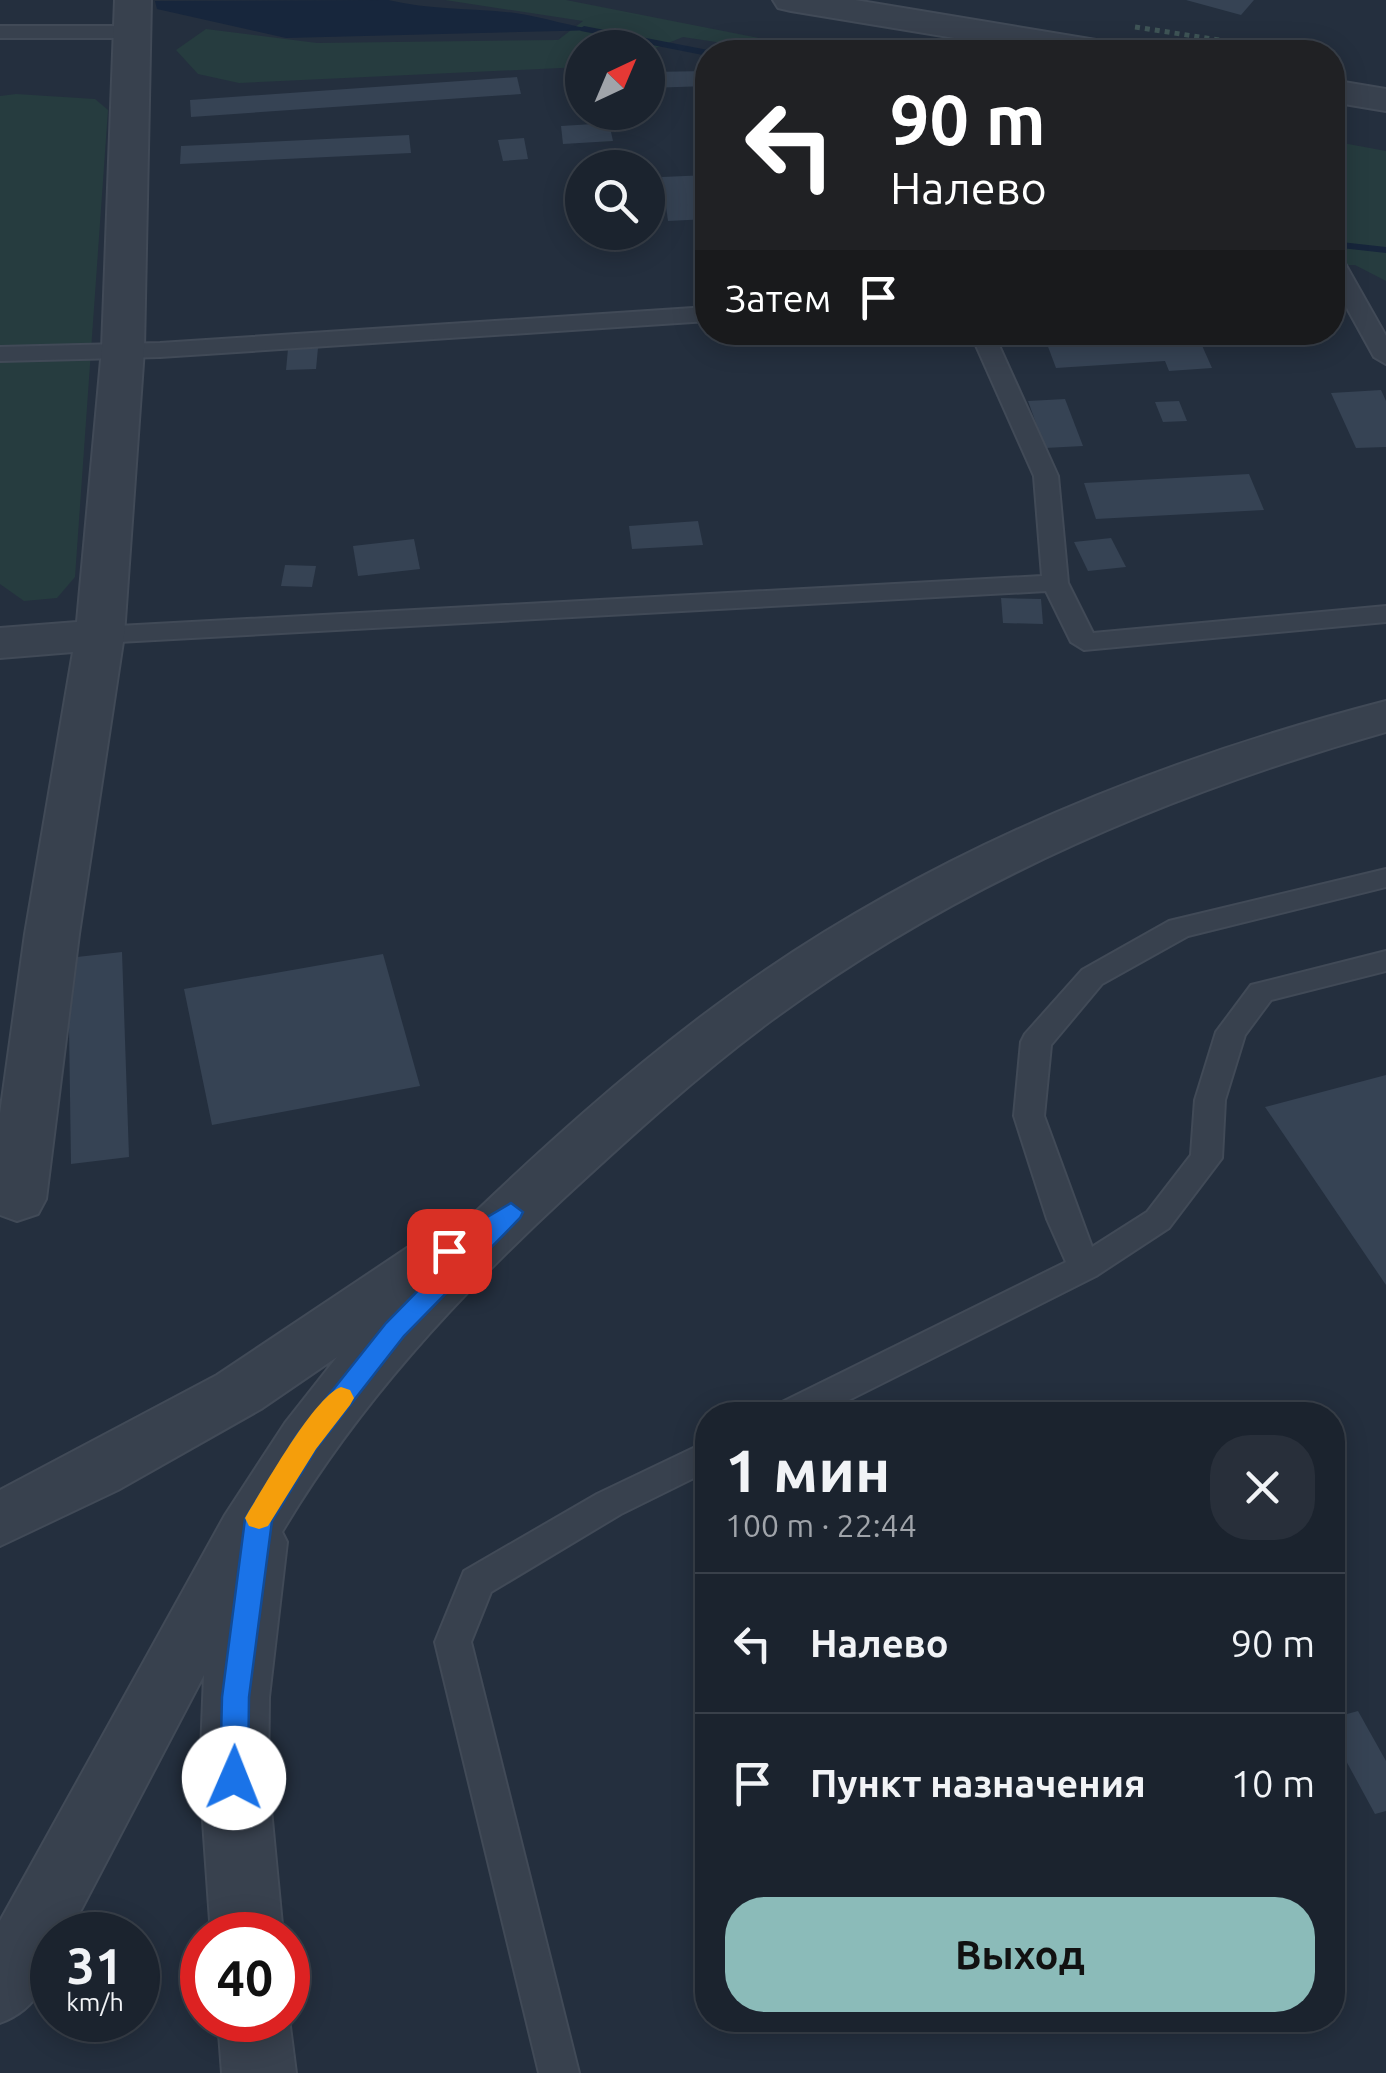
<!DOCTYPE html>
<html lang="ru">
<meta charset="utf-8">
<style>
body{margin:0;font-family:Ubuntu,sans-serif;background:#282f3a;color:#f1f3f6;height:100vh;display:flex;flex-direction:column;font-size:38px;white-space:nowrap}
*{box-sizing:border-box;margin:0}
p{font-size:32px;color:#a0a4aa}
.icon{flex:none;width:55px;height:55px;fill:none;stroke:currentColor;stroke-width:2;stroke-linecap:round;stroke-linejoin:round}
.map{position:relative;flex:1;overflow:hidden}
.drawer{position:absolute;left:695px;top:1402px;width:650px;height:630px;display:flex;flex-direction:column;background:#1b232e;border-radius:40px;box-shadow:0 5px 25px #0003,0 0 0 2px #39404a}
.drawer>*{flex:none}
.banner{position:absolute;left:695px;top:40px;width:650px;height:305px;border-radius:40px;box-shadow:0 5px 25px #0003,0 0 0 2px #39404a;background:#202124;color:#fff;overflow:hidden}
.needle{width:65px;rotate:44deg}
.controls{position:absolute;left:565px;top:30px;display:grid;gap:20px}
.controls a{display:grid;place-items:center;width:100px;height:100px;border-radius:50%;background:#1b232e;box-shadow:0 5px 25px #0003,0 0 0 2px #39404a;font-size:50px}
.speed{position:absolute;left:30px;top:1912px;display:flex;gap:20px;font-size:50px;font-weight:700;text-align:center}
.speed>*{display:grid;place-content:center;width:130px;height:130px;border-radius:50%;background:#1b232e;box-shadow:0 5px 25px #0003,0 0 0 2px #39404a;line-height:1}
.speed small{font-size:25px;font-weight:400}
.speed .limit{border:15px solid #d22;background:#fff;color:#111}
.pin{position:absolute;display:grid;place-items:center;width:85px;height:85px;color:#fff;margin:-42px;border-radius:20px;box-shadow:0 5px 15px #0006}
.me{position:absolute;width:110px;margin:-55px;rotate:1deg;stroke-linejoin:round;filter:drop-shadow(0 0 8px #0008)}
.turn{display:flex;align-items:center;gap:35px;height:210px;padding:0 30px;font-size:45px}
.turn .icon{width:130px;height:130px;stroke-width:2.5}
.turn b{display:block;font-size:70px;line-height:85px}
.then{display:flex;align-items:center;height:95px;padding:0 30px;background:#0003;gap:20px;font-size:38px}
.round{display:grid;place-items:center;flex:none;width:105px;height:105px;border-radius:40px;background:#282f3a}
.head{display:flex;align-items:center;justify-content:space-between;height:170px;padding:0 30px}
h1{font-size:60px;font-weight:600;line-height:75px}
.action{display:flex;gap:20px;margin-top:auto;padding:20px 30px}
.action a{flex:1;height:115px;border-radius:40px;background:#8bbbb9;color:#111;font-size:40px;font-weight:600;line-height:115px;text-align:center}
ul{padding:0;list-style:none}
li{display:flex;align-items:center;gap:30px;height:140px;padding:0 30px;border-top:2px solid #39404a}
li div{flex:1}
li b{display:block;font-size:38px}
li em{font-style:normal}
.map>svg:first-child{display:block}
.green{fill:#263c3f}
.water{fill:#17263c}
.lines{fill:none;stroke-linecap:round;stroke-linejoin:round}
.stream{fill:#17263c;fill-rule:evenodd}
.building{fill:#364354}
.service-casing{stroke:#414a57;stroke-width:4}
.minor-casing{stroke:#414a57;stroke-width:4}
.tertiary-casing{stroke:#414a57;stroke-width:4}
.path{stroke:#3f5557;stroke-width:5;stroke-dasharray:5 5;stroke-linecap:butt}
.service{fill:#38414e;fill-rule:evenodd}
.minor{fill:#38414e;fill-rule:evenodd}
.tertiary{fill:#38414e;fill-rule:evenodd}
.route{fill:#1a73e8;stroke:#114b97;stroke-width:2.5}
.slow{fill:#f59e0b}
</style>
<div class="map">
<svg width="1386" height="2073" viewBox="0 0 1386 2073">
<rect width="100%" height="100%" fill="#242f3e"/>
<!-- green -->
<g class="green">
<polygon points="445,0 566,0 830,52 782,52 683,37 648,51 648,48 582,48 582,67 239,83 198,74 176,50 206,29 317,43 558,40 583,21"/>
<polygon points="16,94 95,99 108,110 75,577 57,598 24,601 0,584 0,96"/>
<polygon points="1332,141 1386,151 1386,281 1355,265 1333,265"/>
</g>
<!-- water -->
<path class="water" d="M388,0c42,10 85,8 127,13 29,4 56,14 85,17l-314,8 -129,-29 -2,-8z"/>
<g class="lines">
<!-- stream -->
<g class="stream">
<polygon points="584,26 708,50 713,52 708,52 708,56 581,31 579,29"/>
<polygon points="1332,241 1386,247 1386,253 1332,247"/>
</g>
</g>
<!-- building -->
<g class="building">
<polygon points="1186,0 1254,0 1241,15"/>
<polygon points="708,71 708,86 648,88 648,72"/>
<polygon points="517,77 521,94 191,117 190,100"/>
<polygon points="609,123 613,141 563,144 561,126"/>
<polygon points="409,135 411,153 180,164 181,146"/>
<polygon points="524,138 528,159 503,161 498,140"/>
<polygon points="708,175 708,219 668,221 662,177"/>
<polygon points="1093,332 1196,332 1212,368 1169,371 1165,361 1056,368 1044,336"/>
<polygon points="318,348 316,369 286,370 288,349"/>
<polygon points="1381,390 1386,401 1386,447 1356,448 1331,393"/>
<polygon points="1065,399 1083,446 1045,448 1028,401"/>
<polygon points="1179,401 1187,421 1163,422 1155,402"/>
<polygon points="1249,474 1264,510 1096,519 1084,483"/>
<polygon points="698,521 703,545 632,549 629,526"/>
<polygon points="1111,538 1126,567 1088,571 1074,542"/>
<polygon points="414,539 420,569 358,576 353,546"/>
<polygon points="285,565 316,566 312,587 281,586"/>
<polygon points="1001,598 1041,599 1043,624 1003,623"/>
<polygon points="122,952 129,1157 71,1164 68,958"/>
<polygon points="383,954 420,1086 212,1125 184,989"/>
<polygon points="1386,1075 1386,1285 1265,1107"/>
<polygon points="1358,1711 1386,1761 1386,1811 1375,1814 1332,1735 1332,1718"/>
</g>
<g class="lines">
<!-- service casing -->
<g class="service-casing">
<g id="service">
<polygon points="0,26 132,26 142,32 132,38 0,38"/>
<polygon points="1332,253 1343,260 1386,336 1386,364 1374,357 1332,281"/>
<polygon points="708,307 708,321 160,357 0,361 0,347 160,343"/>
<polygon points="970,332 993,332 1058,476 1068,583 1093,633 1386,606 1386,622 1084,650 1071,642 1046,591 100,643 87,635 100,627 1042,576 1034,476"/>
<polygon points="1386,869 1386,887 1188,936 1102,984 1051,1045 1044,1116 1092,1247 1147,1212 1191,1155 1195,1100 1216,1032 1251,985 1386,951 1386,971 1271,1000 1245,1035 1225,1100 1222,1158 1169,1228 1096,1276 819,1415 771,1415 776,1405 1066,1262 1047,1219 1014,1116 1021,1042 1025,1034 1082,970 1169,921"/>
<polygon points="708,1441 708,1471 621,1514 491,1592 471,1642 579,2073 539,2073 435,1642 464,1571 597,1494"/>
</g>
</g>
<!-- minor casing -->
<g class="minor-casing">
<g id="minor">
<polygon points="115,0 151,0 144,349 124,635 79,934 46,1199 38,1214 17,1221 0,1215 0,1114 25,934 73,652 0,658 0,628 77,622 102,349"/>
<polygon points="773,0 855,0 1102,41 1115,44 1120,52 1040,52 791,11 778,8"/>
<polygon points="1332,80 1386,89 1386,111 1332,102"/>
</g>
</g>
<!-- tertiary casing -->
<g class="tertiary-casing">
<g id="tertiary">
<path d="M1386,701v31c-219,62 -430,152 -614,288 -73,54 -141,116 -207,177 -108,100 -208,208 -283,335l5,10 -18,155 -1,81 15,157h-72l-11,-157 4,-103 -136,260h-16c0,41 -12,73 -52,88v-102l225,-406 60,-92 52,-66 -76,52 -143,81 -118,56v-56l217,-115 190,-127 21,-7 13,4c92,-89 188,-177 292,-252 195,-140 421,-232 653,-292z"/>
<polygon points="288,2011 296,2073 222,2073 218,2020 288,2020"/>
</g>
</g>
<!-- path -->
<polyline class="path" points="1135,27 1297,52"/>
<!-- service -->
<use href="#service" class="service"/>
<!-- minor -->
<use href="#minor" class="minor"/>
<!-- tertiary -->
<use href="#tertiary" class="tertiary"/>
</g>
<!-- route -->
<polygon class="route" points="511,1203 523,1212 520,1218 404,1336 316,1449 272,1521 249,1697 248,1778 244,1787 234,1790 224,1787 220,1778 222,1697 245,1519 297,1435 386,1323 448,1260 437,1251 440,1245"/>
<!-- slow -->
<path class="slow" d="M341,1387l9,3 4,8 -4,7 -34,44 -48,77 -9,3 -10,-3 -4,-8 4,-7c17,-27 66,-115 92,-124z"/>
</svg>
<div class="controls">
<a><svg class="needle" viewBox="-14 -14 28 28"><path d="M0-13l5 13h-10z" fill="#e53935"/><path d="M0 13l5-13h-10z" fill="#a0a4aa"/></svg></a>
<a><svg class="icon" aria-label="search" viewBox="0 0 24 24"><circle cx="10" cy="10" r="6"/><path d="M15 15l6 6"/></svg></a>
</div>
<div class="speed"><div>31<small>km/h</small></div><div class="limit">40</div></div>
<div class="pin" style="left:449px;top:1251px;background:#d93025"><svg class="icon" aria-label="arrive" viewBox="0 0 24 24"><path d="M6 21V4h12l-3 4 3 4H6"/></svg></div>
<svg class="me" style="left:234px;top:1778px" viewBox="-20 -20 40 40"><circle r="19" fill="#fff"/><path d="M0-13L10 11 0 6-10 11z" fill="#1a73e8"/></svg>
<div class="banner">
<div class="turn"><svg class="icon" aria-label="left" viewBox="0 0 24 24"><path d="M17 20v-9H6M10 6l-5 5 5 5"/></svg><div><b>90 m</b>Налево</div></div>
<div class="then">Затем<svg class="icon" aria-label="arrive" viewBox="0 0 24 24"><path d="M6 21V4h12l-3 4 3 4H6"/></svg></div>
</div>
<section class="drawer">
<div class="head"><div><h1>1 мин</h1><p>100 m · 22:44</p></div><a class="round"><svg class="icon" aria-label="close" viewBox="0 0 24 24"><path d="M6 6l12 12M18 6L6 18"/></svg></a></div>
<ul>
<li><svg class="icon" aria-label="left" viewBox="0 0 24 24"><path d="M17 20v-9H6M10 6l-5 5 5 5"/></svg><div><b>Налево</b></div><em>90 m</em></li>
<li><svg class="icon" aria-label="arrive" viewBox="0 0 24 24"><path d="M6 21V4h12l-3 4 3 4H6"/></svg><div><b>Пункт назначения</b></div><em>10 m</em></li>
</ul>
<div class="action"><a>Выход</a></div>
</section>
</div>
